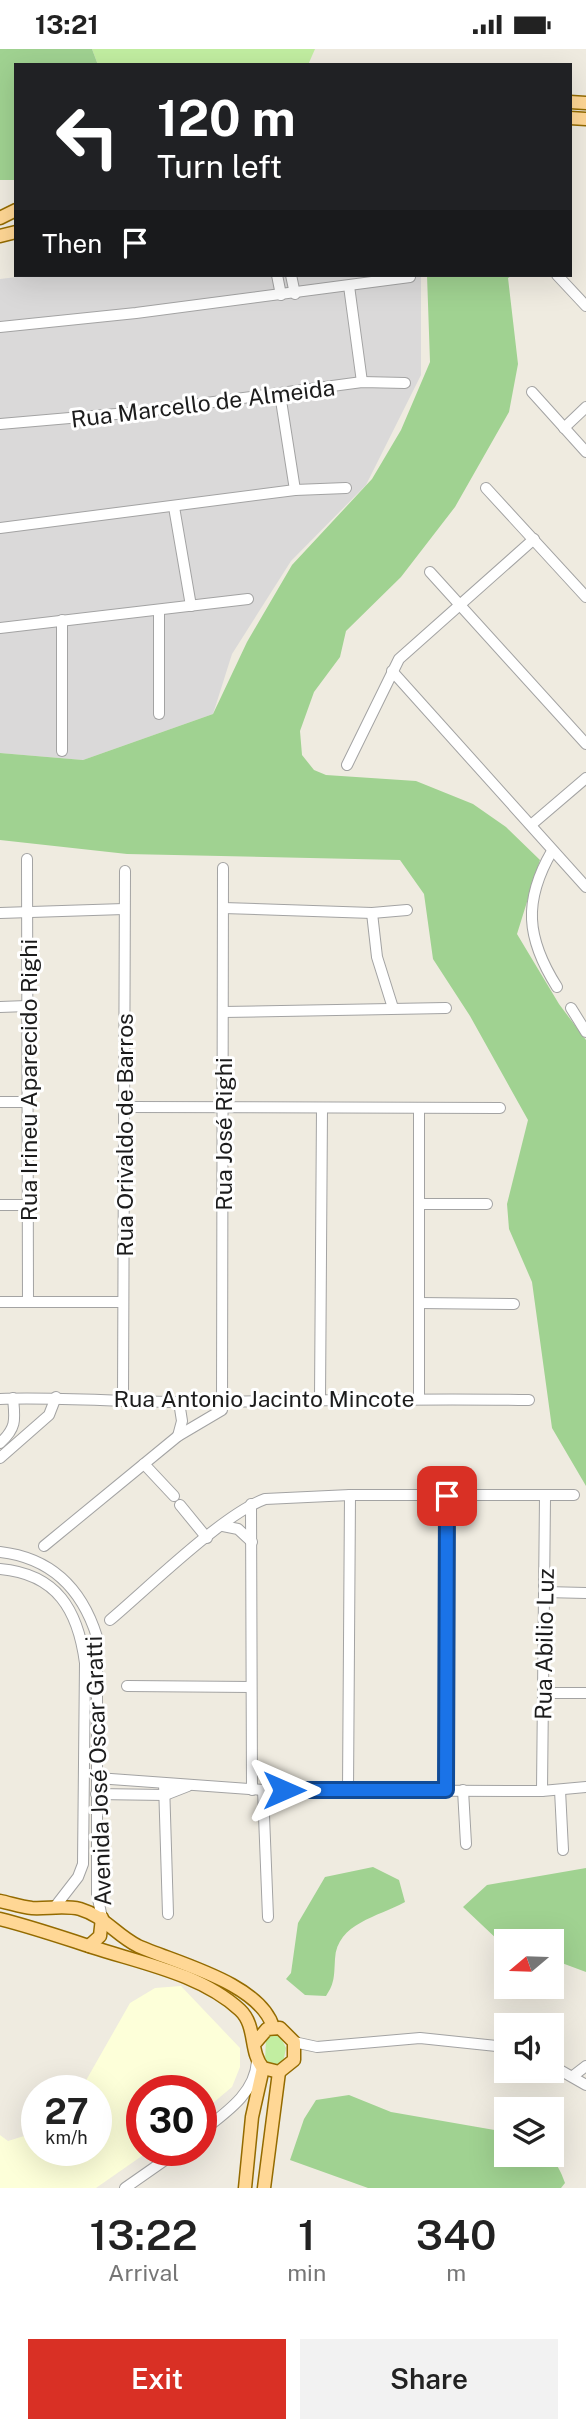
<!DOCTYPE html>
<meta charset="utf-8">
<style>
body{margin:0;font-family:"Public Sans",sans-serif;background:#f2f2f2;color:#222;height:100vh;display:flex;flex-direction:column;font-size:26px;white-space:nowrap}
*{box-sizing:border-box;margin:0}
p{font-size:23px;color:#767676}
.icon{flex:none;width:38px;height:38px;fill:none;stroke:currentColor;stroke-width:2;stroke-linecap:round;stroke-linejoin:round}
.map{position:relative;height:2139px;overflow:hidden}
.sheet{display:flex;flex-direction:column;background:#fff;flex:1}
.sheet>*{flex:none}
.banner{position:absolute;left:14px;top:14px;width:558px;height:214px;border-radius:0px;box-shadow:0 7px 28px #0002;background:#202124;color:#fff;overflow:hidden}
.needle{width:46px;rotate:251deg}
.controls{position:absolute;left:494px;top:1880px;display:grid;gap:14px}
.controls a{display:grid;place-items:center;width:70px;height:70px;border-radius:0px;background:#fff;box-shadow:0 7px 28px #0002;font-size:35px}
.speed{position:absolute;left:21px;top:2026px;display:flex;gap:14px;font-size:35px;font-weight:700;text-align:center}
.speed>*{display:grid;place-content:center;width:91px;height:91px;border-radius:50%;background:#fff;box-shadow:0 7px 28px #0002;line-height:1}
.speed small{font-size:18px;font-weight:400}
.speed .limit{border:10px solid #d22;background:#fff;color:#111}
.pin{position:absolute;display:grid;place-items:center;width:60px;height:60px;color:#fff;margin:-30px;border-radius:14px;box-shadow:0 4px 10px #0006}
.me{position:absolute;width:77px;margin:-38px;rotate:90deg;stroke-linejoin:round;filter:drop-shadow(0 0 5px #0008)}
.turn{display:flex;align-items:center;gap:24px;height:147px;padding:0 28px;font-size:32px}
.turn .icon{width:91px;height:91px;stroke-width:2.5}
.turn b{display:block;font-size:49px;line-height:60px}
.then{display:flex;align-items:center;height:66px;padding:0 28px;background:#0003;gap:14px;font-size:26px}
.eta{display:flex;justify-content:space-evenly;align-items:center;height:119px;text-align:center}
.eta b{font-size:42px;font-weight:600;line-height:49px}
.cta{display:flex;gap:14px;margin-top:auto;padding:14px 28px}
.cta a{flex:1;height:80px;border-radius:0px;background:#d93025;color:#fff;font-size:28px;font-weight:600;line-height:80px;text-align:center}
.cta a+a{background:#f2f2f2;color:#222}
.status{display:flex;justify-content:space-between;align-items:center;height:49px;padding:0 35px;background:#fff;direction:ltr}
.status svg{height:19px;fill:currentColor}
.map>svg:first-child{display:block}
.residential{fill:#dad9d9}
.education{fill:#fdffd9}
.grass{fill:#c2eea1}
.forest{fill:#a0d291}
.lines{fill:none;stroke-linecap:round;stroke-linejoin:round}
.minor-casing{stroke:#a3a3a3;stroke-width:12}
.major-casing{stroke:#946b00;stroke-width:15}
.minor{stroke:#fff;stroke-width:10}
.major{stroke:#ffd795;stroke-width:12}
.route-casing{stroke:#114b97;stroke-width:18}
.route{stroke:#1a73e8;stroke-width:12}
.labels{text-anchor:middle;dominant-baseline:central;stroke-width:6;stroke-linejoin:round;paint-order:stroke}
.street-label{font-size:23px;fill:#1c1c1c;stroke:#fff}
</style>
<div class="status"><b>13:21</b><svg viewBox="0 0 49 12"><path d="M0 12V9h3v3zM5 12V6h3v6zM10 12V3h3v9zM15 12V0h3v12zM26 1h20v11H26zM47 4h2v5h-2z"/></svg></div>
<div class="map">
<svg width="586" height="2139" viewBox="0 0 586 2139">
<rect width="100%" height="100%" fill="#efebe0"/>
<!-- residential -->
<polygon class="residential" points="33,226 421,226 421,326 366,436 291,512 232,605 213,665 83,711 0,704 0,230"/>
<!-- education -->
<polygon class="education" points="181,1937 240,1999 240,2018 232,2038 201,2064 201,2042 142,2042 142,2102 149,2102 96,2139 0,2139 0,2086 8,2092 37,2083 37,2102 96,2102 96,2042 80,2042 130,1954 155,1939"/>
<!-- grass -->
<g class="grass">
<polygon points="92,0 315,0 308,16 98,16"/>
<polygon points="271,1986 280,1987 286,1999 283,2014 273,2019 265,2012 266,1990"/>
</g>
<!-- forest -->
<g class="forest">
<polygon points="0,0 92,0 98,16 16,16 16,131 0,131"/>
<polygon points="427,226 513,226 508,229 518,315 509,363 455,458 401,528 346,582 340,608 314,643 300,682 302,706 314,721 326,726 416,732 473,755 506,778 540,811 517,885 559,955 586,991 586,1437 552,1379 532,1233 509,1180 507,1155 528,1071 470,967 433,910 424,845 400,811 127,805 0,791 0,704 83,711 213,665 247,593 292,516 372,430 401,381 430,313"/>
<path d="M373,1818l26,13 6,22c-27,15 -68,21 -70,57 -1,16 0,24 -9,37l-21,-1 -19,-16 5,-6 7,-50 27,-46z"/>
<polygon points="586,1819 586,1923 551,1910 551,1892 500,1893 463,1858 487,1836"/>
<path d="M349,2046l42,17 115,20v22c33,0 47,-7 59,29l-4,5h-193l-78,-28 14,-41 12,-19z"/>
</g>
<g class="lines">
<!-- minor casing -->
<g class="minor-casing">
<g id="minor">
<polyline points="277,226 281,246"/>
<polyline points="291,226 295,245"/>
<polyline points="557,226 586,257"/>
<polyline points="349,237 362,333"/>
<polyline points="0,278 136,264 410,228"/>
<polyline points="532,343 586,403"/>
<polyline points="280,345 295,441"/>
<polyline points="0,375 139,363 362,333 405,334"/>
<polyline points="564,379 586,358"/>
<polyline points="486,439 586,548"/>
<polyline points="174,458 191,557"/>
<polyline points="0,479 295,441 346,439"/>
<polyline points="430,523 586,695"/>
<polyline points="159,561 159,665"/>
<polyline points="62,571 62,702"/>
<polyline points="0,579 248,550"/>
<polyline points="392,622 586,838"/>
<polyline points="347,716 399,610 534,490"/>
<polyline points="531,776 586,729"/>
<path d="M552,802c-29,50 -26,87 5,136"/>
<polyline points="27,810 28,1253"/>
<polyline points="223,859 372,864 407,861"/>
<polyline points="0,864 124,860"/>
<polyline points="372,864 377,908 393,959"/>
<polyline points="0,958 27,957"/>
<polyline points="571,959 586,983"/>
<polyline points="223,963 446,959"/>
<polyline points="0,1053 27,1053"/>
<polyline points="124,1058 500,1059"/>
<polyline points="419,1059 419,1349"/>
<polyline points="419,1155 487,1155"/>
<polyline points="0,1156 27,1156"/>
<polyline points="0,1253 123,1253"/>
<polyline points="419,1254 514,1255"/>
<polyline points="123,1349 125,822"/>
<path d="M0,1350c61,-2 121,3 181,3 116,-1 232,-4 348,-2"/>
<polyline points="320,1350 322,1059"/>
<polyline points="178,1387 182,1372 179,1353"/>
<path d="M0,1394c17,-15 15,-24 13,-45"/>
<polyline points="0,1409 49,1366 56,1348"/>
<polyline points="144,1415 174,1447"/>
<polyline points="251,1455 252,1741"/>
<polyline points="180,1456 207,1489"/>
<polyline points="223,1477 238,1480 252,1493"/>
<polyline points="44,1497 178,1387 222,1361 223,819"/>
<path d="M0,1503c52,6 82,37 97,85v257l5,24"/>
<path d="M0,1520c57,5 78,41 85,94l-2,201 -5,13 -24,31"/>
<polyline points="545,1543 586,1544"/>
<path d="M110,1571c37,-31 113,-106 155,-121l85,-4h224"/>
<polyline points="127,1637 251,1638"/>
<polyline points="543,1644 586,1644"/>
<polyline points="97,1729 263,1741 542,1742 586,1738"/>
<polyline points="164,1734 168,1865"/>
<polyline points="263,1741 268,1868"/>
<polyline points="348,1741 350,1446"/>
<polyline points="446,1741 447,1447"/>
<polyline points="463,1741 466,1795"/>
<polyline points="560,1741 563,1801"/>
<polyline points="542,1742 545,1448"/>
<polyline points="96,1745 165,1746 188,1737"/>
<polyline points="294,1993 317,1998 420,1989 506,1998"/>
<polyline points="551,2016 586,2036"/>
<polyline points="573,2027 586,2017"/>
<path d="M201,2083c24,-19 54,-38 56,-71"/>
<polyline points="125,2139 178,2102"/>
</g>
</g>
<!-- major casing -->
<g class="major-casing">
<g id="major">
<polyline points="570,53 586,54"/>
<polyline points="570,69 586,70"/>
<polyline points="0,169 16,161"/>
<polyline points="0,187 16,183"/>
<path d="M0,1852c10,2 21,6 32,7 15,1 32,-3 48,1 24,7 36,26 58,37 38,17 122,37 135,81"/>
<path d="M0,1870c32,8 61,18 92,28 49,16 109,27 148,63 17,16 9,42 23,58l16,4 15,-12v-18l-14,-14 -13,1 -12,14"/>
<polyline points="89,1897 100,1887 102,1869"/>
<polyline points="245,2139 252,2068 263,2019"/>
<polyline points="264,2139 279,2023"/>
</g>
</g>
<!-- minor -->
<use href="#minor" class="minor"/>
<!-- major -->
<use href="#major" class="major"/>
</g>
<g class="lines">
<!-- route casing -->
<g class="route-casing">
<polyline id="route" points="284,1741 446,1741 447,1447"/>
</g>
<!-- route -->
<use href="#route" class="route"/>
</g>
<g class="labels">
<!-- street labels -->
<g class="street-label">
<text transform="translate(203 354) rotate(-7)">Rua Marcello de Almeida</text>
<text transform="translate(28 1031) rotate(-90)">Rua Irineu Aparecido Righi</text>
<text transform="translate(223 1085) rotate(-90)">Rua José Righi</text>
<text transform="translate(124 1086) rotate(-90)">Rua Orivaldo de Barros</text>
<text x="264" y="1349">Rua Antonio Jacinto Mincote</text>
<text transform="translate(544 1595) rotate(-89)">Rua Abilio Luz</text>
<text transform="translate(98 1722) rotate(-92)">Avenida José Oscar Gratti</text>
</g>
</g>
</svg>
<div class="controls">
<a><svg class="needle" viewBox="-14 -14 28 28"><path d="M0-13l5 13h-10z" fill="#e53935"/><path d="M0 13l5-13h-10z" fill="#767676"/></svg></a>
<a><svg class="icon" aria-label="sound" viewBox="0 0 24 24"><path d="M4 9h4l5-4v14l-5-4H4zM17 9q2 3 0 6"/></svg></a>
<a><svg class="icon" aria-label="layers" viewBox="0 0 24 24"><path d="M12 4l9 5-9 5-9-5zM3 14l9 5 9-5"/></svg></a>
</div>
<div class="speed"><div>27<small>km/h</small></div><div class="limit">30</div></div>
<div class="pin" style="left:447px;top:1447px;background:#d93025"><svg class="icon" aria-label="arrive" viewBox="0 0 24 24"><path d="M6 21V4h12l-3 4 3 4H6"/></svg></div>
<svg class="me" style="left:284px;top:1741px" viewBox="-20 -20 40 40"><path d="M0-17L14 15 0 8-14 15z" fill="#1a73e8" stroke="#fff" stroke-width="4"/></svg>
<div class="banner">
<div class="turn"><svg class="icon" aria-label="left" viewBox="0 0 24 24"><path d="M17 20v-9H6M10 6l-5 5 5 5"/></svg><div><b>120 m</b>Turn left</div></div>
<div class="then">Then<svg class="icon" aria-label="arrive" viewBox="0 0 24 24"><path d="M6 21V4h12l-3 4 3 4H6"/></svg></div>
</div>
</div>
<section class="sheet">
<div class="eta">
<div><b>13:22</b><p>Arrival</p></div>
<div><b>1</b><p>min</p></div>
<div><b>340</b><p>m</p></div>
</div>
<div class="cta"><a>Exit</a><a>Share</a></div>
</section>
